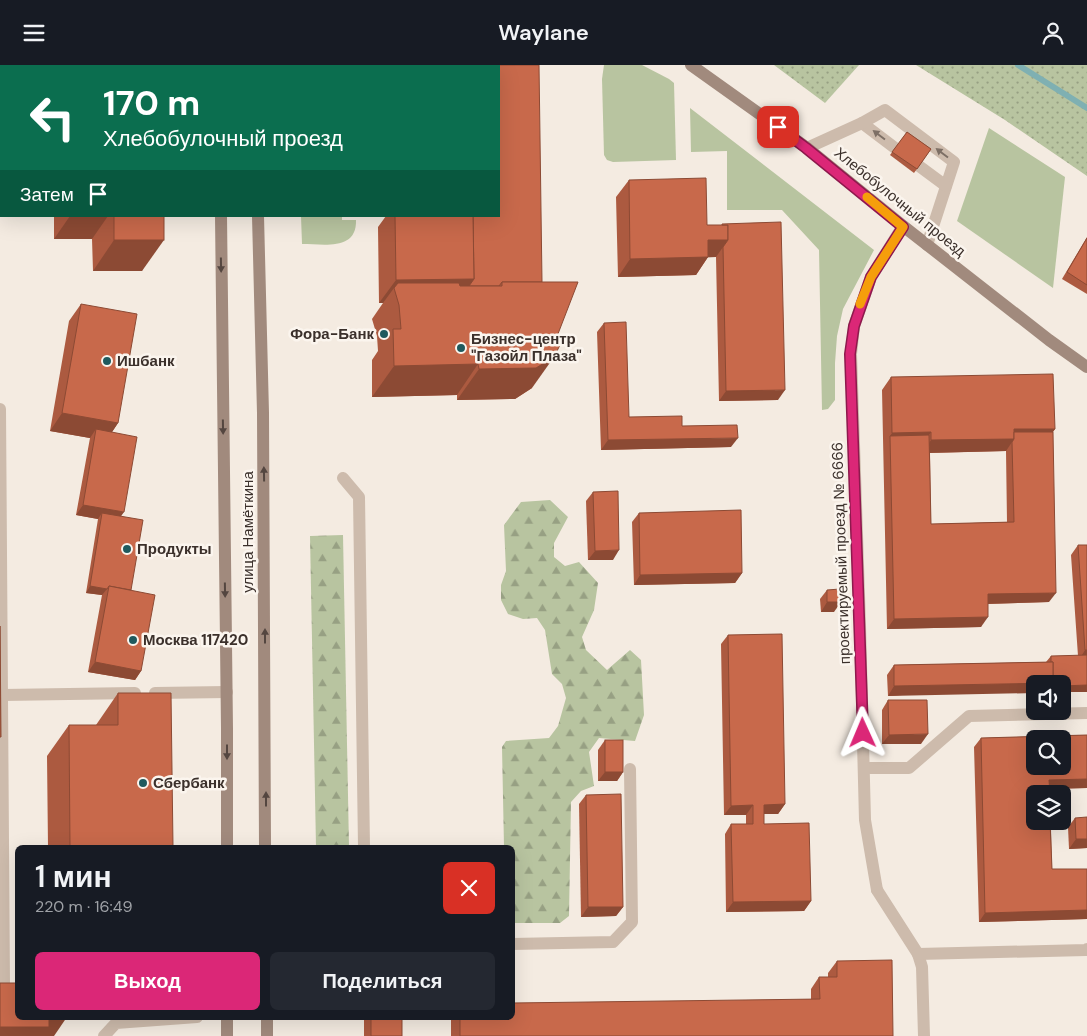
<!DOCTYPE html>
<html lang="ru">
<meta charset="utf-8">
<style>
body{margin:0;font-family:"DM Sans",sans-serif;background:#242831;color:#f1f3f6;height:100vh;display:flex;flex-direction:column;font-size:19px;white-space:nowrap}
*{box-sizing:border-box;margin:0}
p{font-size:16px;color:#9ea1a6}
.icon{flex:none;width:28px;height:28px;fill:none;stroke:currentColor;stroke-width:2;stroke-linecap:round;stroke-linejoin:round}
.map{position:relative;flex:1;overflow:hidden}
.sheet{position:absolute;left:15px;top:780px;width:500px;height:175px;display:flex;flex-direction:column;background:#171b24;border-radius:8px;box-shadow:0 5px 20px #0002}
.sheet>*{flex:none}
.guide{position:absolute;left:0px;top:0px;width:500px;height:152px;box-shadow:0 5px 20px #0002;background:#0b6e4f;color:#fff;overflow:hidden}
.controls{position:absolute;left:1026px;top:610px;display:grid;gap:10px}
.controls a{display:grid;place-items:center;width:45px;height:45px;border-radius:8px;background:#171b24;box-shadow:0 5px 20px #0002;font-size:25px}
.pin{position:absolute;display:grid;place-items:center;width:42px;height:42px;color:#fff;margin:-21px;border-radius:10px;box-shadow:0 2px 8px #0006}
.me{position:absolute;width:55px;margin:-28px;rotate:359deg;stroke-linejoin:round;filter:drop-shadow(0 0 4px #0008)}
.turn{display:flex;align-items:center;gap:18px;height:105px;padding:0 20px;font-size:22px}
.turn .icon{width:65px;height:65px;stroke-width:2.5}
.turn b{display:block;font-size:35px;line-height:42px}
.then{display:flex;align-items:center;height:48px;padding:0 20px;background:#0003;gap:10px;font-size:19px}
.round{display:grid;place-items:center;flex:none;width:52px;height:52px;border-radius:8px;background:#242831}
.summary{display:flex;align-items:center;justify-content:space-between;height:85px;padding:0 20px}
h1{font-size:30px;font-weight:600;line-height:38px}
.button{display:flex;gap:10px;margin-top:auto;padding:10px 20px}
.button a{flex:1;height:58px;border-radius:8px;background:#db2777;color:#fff;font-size:20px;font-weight:600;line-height:58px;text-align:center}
.button a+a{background:#242831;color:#f1f3f6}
header{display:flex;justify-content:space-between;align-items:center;height:65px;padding:0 20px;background:#171b24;font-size:22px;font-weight:600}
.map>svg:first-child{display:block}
.grass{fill:#b8c4a0}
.forest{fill:url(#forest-firs)}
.park{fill:url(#park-dots)}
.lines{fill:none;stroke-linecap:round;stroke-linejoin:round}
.stream{stroke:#7fb0b2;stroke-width:6}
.lane{stroke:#cdbbac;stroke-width:12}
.street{stroke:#cdbbac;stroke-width:12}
.secondary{stroke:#a18a7d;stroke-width:12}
.wall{fill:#ac5a40;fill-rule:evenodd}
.shaded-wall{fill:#8c4a34}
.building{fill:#c8694b;stroke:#8c4a34;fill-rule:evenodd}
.oneway{fill:#7d6f65}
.oneway2{fill:#544640}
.route-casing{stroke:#8e194d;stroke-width:12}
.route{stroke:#db2777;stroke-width:9}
.slow{stroke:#f59e0b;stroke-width:9}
.poi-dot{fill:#1f5a5e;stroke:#fbf5ee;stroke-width:2}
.labels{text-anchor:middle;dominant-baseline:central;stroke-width:5;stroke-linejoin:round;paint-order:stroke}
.street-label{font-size:15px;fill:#3b302b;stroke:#fbf5ee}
.poi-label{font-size:15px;font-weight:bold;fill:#3b302b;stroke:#fbf5ee;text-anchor:start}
</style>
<header><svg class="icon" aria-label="menu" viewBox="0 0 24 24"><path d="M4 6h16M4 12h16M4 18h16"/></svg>Waylane<svg class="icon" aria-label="person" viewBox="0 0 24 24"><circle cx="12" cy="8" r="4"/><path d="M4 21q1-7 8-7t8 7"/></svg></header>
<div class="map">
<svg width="1087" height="971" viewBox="0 0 1087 971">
<defs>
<pattern id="forest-firs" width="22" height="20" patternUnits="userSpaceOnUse" patternTransform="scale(1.25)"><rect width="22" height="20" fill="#b8c4a0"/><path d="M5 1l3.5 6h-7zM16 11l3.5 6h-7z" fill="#97a083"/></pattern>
<pattern id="park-dots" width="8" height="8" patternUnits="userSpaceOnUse" patternTransform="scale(1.25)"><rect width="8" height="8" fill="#b8c4a0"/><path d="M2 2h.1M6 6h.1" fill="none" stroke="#97a083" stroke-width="1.8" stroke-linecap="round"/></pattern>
</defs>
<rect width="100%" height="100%" fill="#f4ebe1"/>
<!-- grass -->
<g class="grass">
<polygon points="604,0 642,0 669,14 674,18 676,95 613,97 607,95 604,90 602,14"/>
<polygon points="690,43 874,185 843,244 837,271 835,298 835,335 828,344 822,345 819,185 782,145 727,145 727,86 691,87"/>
<polygon points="989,63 1065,112 1053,223 957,156"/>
<path d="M301,151h41v4h14c1,31 -32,24 -54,24z"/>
</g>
<!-- forest -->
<g class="forest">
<polygon points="550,435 568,452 554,478 554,492 565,501 579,497 598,518 594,545 582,572 586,585 607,605 630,585 641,595 644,650 635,676 599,673 589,687 594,721 581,726 571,737 569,851 560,858 513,858 512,782 504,782 502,682 506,676 549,673 558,661 566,633 562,619 552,609 545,565 537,553 523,554 508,549 501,535 501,520 506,506 504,460 521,437"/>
<polygon points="343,470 349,782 316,782 310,471"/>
</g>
<!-- park -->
<g class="park">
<polygon points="774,0 859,0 825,38"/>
<polygon points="916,0 1087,0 1087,111 1005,55"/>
</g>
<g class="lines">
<!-- stream -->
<polyline class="stream" points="1018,0 1087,43"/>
<!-- lane -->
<g class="lane">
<polyline points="862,58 895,83"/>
<polyline points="807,83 862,58 885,45 954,97 927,180"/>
<polyline points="919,101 946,121"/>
<polyline points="0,344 4,921 0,921"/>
<polyline points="343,413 359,432 364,782"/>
<polyline points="155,628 227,627"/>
<polyline points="3,630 135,628"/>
<polyline points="864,703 909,703 969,651 1087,648"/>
<polyline points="877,825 918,889 922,902 924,971"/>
<polyline points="512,879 613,877 632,857 630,704"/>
<polyline points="918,889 1086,885 1087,884"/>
<polyline points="104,971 116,958 197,952"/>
</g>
<!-- street -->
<polyline class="street" points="877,825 865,755 860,560 851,289 854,261 871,212 903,161"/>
<!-- secondary -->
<g class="secondary">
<polyline points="218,0 218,1"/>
<polyline points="256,0 256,1"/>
<polyline points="691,0 807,83 903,161 1049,275 1087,302"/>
<polyline points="221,151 227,663 227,782"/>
<polyline points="258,151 263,348 265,782"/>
<polyline points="227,952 227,971"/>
<polyline points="267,952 267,971"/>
</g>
</g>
<!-- wall -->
<g class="wall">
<rect x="37" y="0" width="125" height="1"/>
<polygon points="454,0 539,0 532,323 515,334 457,335 457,330 372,332 372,295 378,286 377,271 372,254 383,238 379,238 378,162 386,151 499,151 499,1 454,1"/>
<polygon points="907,67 931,84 914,108 890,90"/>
<polygon points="629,115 707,160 722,160 722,159 778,335 719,336 716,192 708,192 696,210 618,212 616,132"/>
<polygon points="54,151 164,151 142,206 93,206 92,174 54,174"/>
<polygon points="1087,172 1087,229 1062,214"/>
<polygon points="81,239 118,358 112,367 121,451 141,606 135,615 88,607 102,530 86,528 98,454 76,450 90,373 50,366 69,256"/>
<polygon points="604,258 629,352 682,361 731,382 601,385 597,267"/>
<path d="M891,312l164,52 -2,3 -4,170 -61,2 -7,23 -94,2 -5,-239zM1006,386l1,71 -76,2 -1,-71z"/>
<polygon points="593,427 613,495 588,495 586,436"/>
<polygon points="639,448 742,508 735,518 634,520 632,457"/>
<polygon points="1078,480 1087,480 1087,627 1062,627 1062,619 888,631 887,610 894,600 1046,597 1051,591 1078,591 1071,490"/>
<polygon points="827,525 834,547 821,547 820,534"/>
<polygon points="728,570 785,739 778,749 764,749 764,759 811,836 804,846 726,847 725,769 731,759 746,759 746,750 724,750 721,579"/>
<polygon points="118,628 173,782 48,782 47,691 69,660 96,660"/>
<polygon points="888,635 921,679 882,679 882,645"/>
<polygon points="1087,670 1087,723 1050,724 1052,804 1087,804 1087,854 979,857 974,682 981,673"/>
<polygon points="605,675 623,707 617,716 598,716 598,685"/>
<polygon points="586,730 623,842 616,851 581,852 579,739"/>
<polygon points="1075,753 1087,783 1069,784 1068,762"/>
<polygon points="837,896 893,971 451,971 451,952 512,952 811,934 811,924 819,912 828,912 828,908"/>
<rect x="364" y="952" width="38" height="19"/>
</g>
<!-- shaded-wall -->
<g class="shaded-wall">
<polygon points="54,0 70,0 69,1 53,1"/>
<polygon points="70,151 108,151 92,174 54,174"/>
<polygon points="114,175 164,175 142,206 93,206"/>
<polygon points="708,175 728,175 716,192 695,193"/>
<polygon points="708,192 696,210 618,212 630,194"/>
<polygon points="474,214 458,237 394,223 383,238 379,238 396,215"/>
<polygon points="554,292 532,323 515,334 457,335 479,304"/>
<polygon points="478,299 457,330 372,332 394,301"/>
<polygon points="785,325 778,335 719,336 726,326"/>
<polygon points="62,348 118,358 106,376 96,364 90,373 50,366"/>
<polygon points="1014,364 1055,364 1046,376 1012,377 1006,386 923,388 931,375"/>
<polygon points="931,367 923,380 890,371 892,368"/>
<polygon points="738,373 731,382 601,385 608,375"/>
<polygon points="83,440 124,447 117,457 102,448 98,454 76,450"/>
<polygon points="619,485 613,495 588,495 595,486"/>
<polygon points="742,508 735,518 634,520 640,510"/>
<polygon points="90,521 107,524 102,530 86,528"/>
<polygon points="1056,528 1049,537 981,539 988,529"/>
<polygon points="827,537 841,537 834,547 821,547"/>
<polygon points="988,552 981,562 887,564 894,554"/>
<polygon points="1085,585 1087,585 1087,594 1079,595"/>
<polygon points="95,597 141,606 135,615 88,607"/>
<polygon points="1053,618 1035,619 1035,628 888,631 894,621"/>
<polygon points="1087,620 1087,627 1062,627 1062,621"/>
<polygon points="928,669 921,679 882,679 889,670"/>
<polygon points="605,707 623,707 617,716 598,716"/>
<polygon points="1087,714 1087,723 1043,724 1049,715"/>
<polygon points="785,739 778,749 758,749 764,740"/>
<polygon points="753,740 746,750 724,750 731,741"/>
<polygon points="1076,774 1087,774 1087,783 1069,784"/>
<polygon points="811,836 804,846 726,847 733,837"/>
<polygon points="588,842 623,842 616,851 581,852"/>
<polygon points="1087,845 1087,854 979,857 985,848"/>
<polygon points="42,952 67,952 54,971 0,971 0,962"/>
<polygon points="328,952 358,952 356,954 326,954"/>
</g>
<!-- building -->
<g class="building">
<rect x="75" y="0" width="87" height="1"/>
<polygon points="463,0 539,0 542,217 502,217 499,221 469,221 474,214 473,151 499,151 499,1 463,1"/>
<polygon points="907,67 931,84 917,104 892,87"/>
<polygon points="706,113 707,160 728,160 728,175 708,175 708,192 630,194 629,115"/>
<rect x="114" y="151" width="50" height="24"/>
<polygon points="395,151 473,151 474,214 396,215"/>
<polygon points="781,157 785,325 726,326 723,182 728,175 728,160 722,160 722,159"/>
<polygon points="1087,173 1087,220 1067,207"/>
<polygon points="502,217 578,217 556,274 562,276 554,292 536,303 479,304 478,299 394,301 393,264 401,264 399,240 394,223 398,218 459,218 460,221 502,221"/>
<polygon points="81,239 137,249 118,358 62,348"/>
<polygon points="626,257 629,352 682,351 682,361 737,360 738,373 608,375 604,258"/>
<polygon points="1053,309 1055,364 1014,364 1014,374 931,375 931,367 892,368 891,312"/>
<polygon points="96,364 137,372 124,447 83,440"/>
<polygon points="1014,367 1053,367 1056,528 988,529 988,552 894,554 890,371 929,370 931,459 1014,457 1012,377 1014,374"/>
<polygon points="618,426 619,485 595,486 593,427"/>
<polygon points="741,445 742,508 640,510 639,448"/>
<polygon points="102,448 143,455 131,525 109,521 107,524 90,521"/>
<polygon points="1078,480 1087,480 1087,585 1085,585"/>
<polygon points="109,521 155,530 141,606 95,597"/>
<polygon points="840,524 841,537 827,537 827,525"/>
<polygon points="0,561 1,672 0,672"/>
<polygon points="782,569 785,739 764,740 764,759 809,758 811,836 733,837 731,759 753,759 753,740 731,741 728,570"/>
<polygon points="1087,590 1087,620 1062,621 1062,619 1053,619 1053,597 1051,597 1051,591"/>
<polygon points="1053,597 1053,618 894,621 894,600"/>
<polygon points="118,628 171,628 173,782 70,782 69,660 118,660"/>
<polygon points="888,635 927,635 928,669 889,670"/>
<path d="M1087,670v44l-38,1 1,14h-15v27h15l2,48h35v41l-102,3 -4,-175zM1035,674h27v27h-27z"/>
<rect x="605" y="675" width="18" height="32"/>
<polygon points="621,729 623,842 588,842 586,730"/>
<polygon points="1087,752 1087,774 1076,774 1075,753"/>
<polygon points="892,895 893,971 460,971 460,952 512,952 512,938 820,934 819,912 837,912 837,896"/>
<polygon points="0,918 18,918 18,952 49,952 49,962 0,962"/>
<rect x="371" y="952" width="31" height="19"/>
</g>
<!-- one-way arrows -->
<defs><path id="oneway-solid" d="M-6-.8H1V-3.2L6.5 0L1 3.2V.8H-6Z" transform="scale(1.25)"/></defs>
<g class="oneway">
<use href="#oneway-solid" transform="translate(879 70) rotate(-143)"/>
<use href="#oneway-solid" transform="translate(942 88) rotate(-143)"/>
</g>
<g class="oneway2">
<use href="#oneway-solid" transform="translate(221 200) rotate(89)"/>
<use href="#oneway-solid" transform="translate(223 362) rotate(89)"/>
<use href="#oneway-solid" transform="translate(264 409) rotate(-91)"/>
<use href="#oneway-solid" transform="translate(225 525) rotate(89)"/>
<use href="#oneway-solid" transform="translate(265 571) rotate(-90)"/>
<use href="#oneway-solid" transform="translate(227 687) rotate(90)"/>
<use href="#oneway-solid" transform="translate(266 734) rotate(-90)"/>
</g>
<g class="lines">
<!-- route casing -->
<g class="route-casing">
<polyline id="route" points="778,62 806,83 903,162 871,212 854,261 850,289 863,668"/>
</g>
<!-- route -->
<use href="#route" class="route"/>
<!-- slow -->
<polyline class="slow" points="860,239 871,212 903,162 867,132"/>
</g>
<!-- markers -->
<g class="poi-dot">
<circle cx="384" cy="269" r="5"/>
<circle cx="461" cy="283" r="5"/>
<circle cx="107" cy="296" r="5"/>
<circle cx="127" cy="484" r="5"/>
<circle cx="133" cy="575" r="5"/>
<circle cx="143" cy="718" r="5"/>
</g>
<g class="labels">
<!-- street labels -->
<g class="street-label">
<text transform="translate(900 137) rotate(39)">Хлебобулочный проезд</text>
<text transform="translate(248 467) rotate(-90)">улица Намёткина</text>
<text transform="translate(841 488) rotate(-92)">проектируемый проезд № 6666</text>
</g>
<!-- poi labels -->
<g class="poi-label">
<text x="374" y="269" text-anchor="end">Фора-Банк</text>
<text x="471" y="274">Бизнес-центр<tspan x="471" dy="17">"Газойл Плаза"</tspan></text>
<text x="117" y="296">Ишбанк</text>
<text x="137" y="484">Продукты</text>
<text x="143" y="575">Москва 117420</text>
<text x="153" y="718">Сбербанк</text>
</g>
</g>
</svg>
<div class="controls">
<a><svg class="icon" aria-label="sound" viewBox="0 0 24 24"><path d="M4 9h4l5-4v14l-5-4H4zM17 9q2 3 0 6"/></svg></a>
<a><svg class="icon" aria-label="search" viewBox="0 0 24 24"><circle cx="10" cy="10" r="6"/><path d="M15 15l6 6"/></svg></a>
<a><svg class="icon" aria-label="layers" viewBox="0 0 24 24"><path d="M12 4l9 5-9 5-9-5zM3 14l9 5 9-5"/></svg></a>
</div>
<div class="pin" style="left:778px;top:62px;background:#d93025"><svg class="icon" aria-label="arrive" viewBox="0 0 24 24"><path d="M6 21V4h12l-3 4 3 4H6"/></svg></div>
<svg class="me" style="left:863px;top:668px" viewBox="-20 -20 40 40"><path d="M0-17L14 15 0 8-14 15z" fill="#db2777" stroke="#fff" stroke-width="4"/></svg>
<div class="guide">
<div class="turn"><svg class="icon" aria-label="left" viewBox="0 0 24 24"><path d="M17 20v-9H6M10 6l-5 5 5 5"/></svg><div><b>170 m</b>Хлебобулочный проезд</div></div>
<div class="then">Затем<svg class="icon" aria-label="arrive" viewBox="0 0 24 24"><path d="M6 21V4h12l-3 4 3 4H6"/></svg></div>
</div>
<section class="sheet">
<div class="summary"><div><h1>1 мин</h1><p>220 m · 16:49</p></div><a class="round" style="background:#d93025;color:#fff"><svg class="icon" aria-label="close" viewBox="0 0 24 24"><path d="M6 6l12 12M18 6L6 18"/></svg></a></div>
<div class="button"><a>Выход</a><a>Поделиться</a></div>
</section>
</div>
